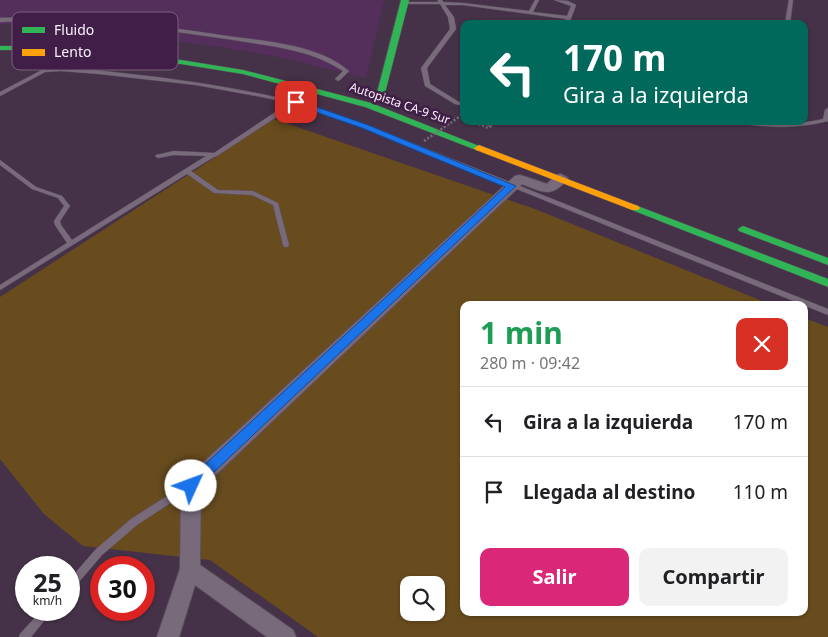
<!DOCTYPE html>
<html lang="es">
<meta charset="utf-8">
<style>
body{margin:0;font-family:"Noto Sans",sans-serif;background:#f2f2f2;color:#202124;height:100vh;display:flex;flex-direction:column;font-size:19px;white-space:nowrap}
*{box-sizing:border-box;margin:0}
p{font-size:16px;color:#757577}
.icon{flex:none;width:28px;height:28px;fill:none;stroke:currentColor;stroke-width:2;stroke-linecap:round;stroke-linejoin:round}
.map{position:relative;flex:1;overflow:hidden}
.side{position:absolute;left:460px;top:301px;width:348px;height:315px;display:flex;flex-direction:column;background:#fff;border-radius:10px;box-shadow:0 1px 4px #0004}
.side>*{flex:none}
.banner{position:absolute;left:460px;top:20px;width:348px;height:105px;border-radius:10px;box-shadow:0 1px 4px #0004;background:#00695c;color:#fff;overflow:hidden}
.controls{position:absolute;left:400px;top:576px;display:grid;gap:10px}
.controls a{display:grid;place-items:center;width:45px;height:45px;border-radius:10px;background:#fff;box-shadow:0 1px 4px #0004;font-size:25px}
.speed{position:absolute;left:15px;top:556px;display:flex;gap:10px;font-size:25px;font-weight:700;text-align:center}
.speed>*{display:grid;place-content:center;width:65px;height:65px;border-radius:50%;background:#fff;box-shadow:0 1px 4px #0004;line-height:1}
.speed small{font-size:12px;font-weight:400}
.speed .limit{border:8px solid #d22;background:#fff;color:#111}
.pin{position:absolute;display:grid;place-items:center;width:42px;height:42px;color:#fff;margin:-21px;border-radius:10px;box-shadow:0 2px 8px #0006}
.me{position:absolute;width:55px;margin:-28px;rotate:47deg;stroke-linejoin:round;filter:drop-shadow(0 0 4px #0008)}
.turn{display:flex;align-items:center;gap:18px;height:105px;padding:0 20px;font-size:22px}
.turn .icon{width:65px;height:65px;stroke-width:2.5}
.turn b{display:block;font-size:35px;line-height:42px}
.round{display:grid;place-items:center;flex:none;width:52px;height:52px;border-radius:10px;background:#f2f2f2}
.overview{display:flex;align-items:center;justify-content:space-between;height:85px;padding:0 20px}
h1{font-size:30px;font-weight:700;line-height:38px;color:#1e9e55}
.button{display:flex;gap:10px;margin-top:auto;padding:10px 20px}
.button a{flex:1;height:58px;border-radius:10px;background:#db2777;color:#fff;font-size:20px;font-weight:700;line-height:58px;text-align:center}
.button a+a{background:#f2f2f2;color:#202124}
ul{padding:0;list-style:none}
li{display:flex;align-items:center;gap:15px;height:70px;padding:0 20px;border-top:1px solid #e0e0e0}
li div{flex:1}
li b{display:block;font-size:19px}
li em{font-style:normal}
.map>svg:first-child{display:block}
.built{fill:#552f5c}
.green{fill:#684c1e;fill-rule:evenodd}
.lines{fill:none;stroke-linecap:round;stroke-linejoin:round}
.lane-casing{stroke:#5c4e5f;stroke-width:1}
.street-casing{stroke:#5c4e5f;stroke-width:2}
.fast-casing{stroke:#5c4e5f;stroke-width:1}
.slow-casing{stroke:#5c4e5f;stroke-width:1}
.path{stroke:#7a6d7c;stroke-width:2.5;stroke-dasharray:2 2;stroke-linecap:butt}
.lane{fill:#786a7b;fill-rule:evenodd}
.street{fill:#786a7b;fill-rule:evenodd}
.fast{fill:#30b455;fill-rule:evenodd}
.slow{fill:#ff9f0a;fill-rule:evenodd}
.path-bridge{stroke:#7a6d7c;stroke-width:2.5;stroke-dasharray:2 2;stroke-linecap:butt}
.route{fill:#1a73e8;stroke:#114b97}
.labels{text-anchor:middle;dominant-baseline:central;stroke-width:5;stroke-linejoin:round;paint-order:stroke}
.street-label{font-size:12px;fill:#faf2fc;stroke:#401e47}
.key{fill:#401e47;stroke:#785e7d;stroke-width:1}
.key-label{font-size:14px;fill:#faf2fc}
</style>
<div class="map">
<svg width="828" height="637" viewBox="0 0 828 637">
<rect width="100%" height="100%" fill="#453248"/>
<!-- built -->
<polygon class="built" points="0,0 384,0 366,78 284,58 220,47 95,30 0,24"/>
<!-- green -->
<path class="green" d="M274,119l261,90 237,96h-308v307h340v-294l24,9v310h-510l-108,-77 -127,-14 -39,-32 -44,-55v-162zM409,585h27v27h-27z"/>
<g class="lines">
<!-- lane casing -->
<g class="lane-casing">
<g id="lane">
<polygon points="438,0 442,0 443,2 463,3 529,11 535,0 539,0 533,12 567,16 571,6 554,0 568,1 576,5 569,24 564,24 566,19 463,5 445,5 454,17 456,29 427,68 430,84 459,102 464,102 464,106 455,104 425,86 421,68 450,29 448,17 440,4 405,4 403,3 405,2 438,2"/>
<polygon points="789,0 793,0 790,24 785,24"/>
<path d="M63,17c51,2 101,10 151,17 42,7 102,8 135,37l-9,9 -2,1 -3,-2 8,-8c-35,-23 -76,-25 -116,-32 -52,-7 -103,-16 -155,-18 -24,-2 -48,0 -72,1v-4z"/>
<path d="M61,67c78,7 156,16 232,34l18,-12h4v2l-16,11 68,23 461,184v6l-465,-188 -68,-22 -78,51 -3,1 -23,14 27,19 35,1 25,12 11,42 -1,2h-4l-1,-2 -10,-40 -21,-10 -38,-2 -27,-19 -187,116v-5l67,-42 -12,-18 -1,-4 10,-15 -6,-8 -26,-9 -32,-24v-5l36,27 26,9 8,10 -10,15 1,4 11,15 134,-84 -32,-1 -16,3 -3,-2 1,-1 18,-4 40,2 75,-50 -27,-6 -66,-12 -97,-11 -38,-3 -16,1 -45,24v-4l42,-22z"/>
<path d="M828,108v13c-31,8 -60,7 -91,2l-3,-2c31,0 58,6 89,-2l2,-9z"/>
<polygon points="189,482 192,483 193,486 192,489 137,525 102,555 72,590 69,591 69,580 96,549 131,519"/>
<polygon points="42,610 53,610 31,637 19,637 20,634"/>
</g>
</g>
<!-- street casing -->
<g class="street-casing">
<path id="street" d="M561,174l7,4c-16,21 -25,14 -46,6l-321,305 -1,76 93,65 3,7h-29l-72,-52 -16,52h-22l23,-68 1,-83 3,-6 331,-304 5,-1 27,9 9,-9z"/>
</g>
<!-- fast casing -->
<g class="fast-casing">
<g id="fast">
<polygon points="401,0 409,0 385,93 381,96 377,93"/>
<polygon points="0,46 31,46 181,60 243,70 371,103 484,148 479,151 476,150 365,107 243,74 181,64 31,50 0,50"/>
<polygon points="635,205 828,279 828,287 632,210 630,208 632,206"/>
<polygon points="743,226 828,258 828,265 739,231 738,229"/>
</g>
</g>
<!-- slow casing -->
<g class="slow-casing">
<polygon id="slow" points="479,145 638,206 640,208 638,210 632,210 476,150 474,148"/>
</g>
<!-- path -->
<polyline class="path" points="471,121 488,128 491,126 479,121"/>
<!-- lane -->
<use href="#lane" class="lane"/>
<!-- street -->
<use href="#street" class="street"/>
<!-- fast -->
<use href="#fast" class="fast"/>
<!-- slow -->
<use href="#slow" class="slow"/>
<!-- path-bridge -->
<polyline class="path-bridge" points="424,141 459,117"/>
</g>
<!-- route -->
<polygon class="route" points="296,100 368,125 516,186 195,490 191,491 186,490 184,486 186,482 505,187 362,128 293,104 293,101"/>
<g class="labels">
<!-- street labels -->
<g class="street-label">
<text transform="translate(400 103) rotate(19)">Autopista CA-9 Sur</text>
</g>
</g>
<!-- legend -->
<rect x="12" y="12" width="166" height="58" rx="8" class="key"/>
<rect x="22" y="27" width="23" height="6" fill="#30b455"/>
<rect x="22" y="49" width="23" height="7" fill="#ff9f0a"/>
<g class="key-label">
<text x="54" y="35">Fluido</text>
<text x="54" y="57">Lento</text>
</g>
</svg>
<div class="controls">
<a><svg class="icon" aria-label="search" viewBox="0 0 24 24"><circle cx="10" cy="10" r="6"/><path d="M15 15l6 6"/></svg></a>
</div>
<div class="speed"><div>25<small>km/h</small></div><div class="limit">30</div></div>
<div class="pin" style="left:296px;top:102px;background:#d93025"><svg class="icon" aria-label="arrive" viewBox="0 0 24 24"><path d="M6 21V4h12l-3 4 3 4H6"/></svg></div>
<svg class="me" style="left:191px;top:486px" viewBox="-20 -20 40 40"><circle r="19" fill="#fff"/><path d="M0-13L10 11 0 6-10 11z" fill="#1a73e8"/></svg>
<div class="banner">
<div class="turn"><svg class="icon" aria-label="left" viewBox="0 0 24 24"><path d="M17 20v-9H6M10 6l-5 5 5 5"/></svg><div><b>170 m</b>Gira a la izquierda</div></div>
</div>
<section class="side">
<div class="overview"><div><h1>1 min</h1><p>280 m · 09:42</p></div><a class="round" style="background:#d93025;color:#fff"><svg class="icon" aria-label="close" viewBox="0 0 24 24"><path d="M6 6l12 12M18 6L6 18"/></svg></a></div>
<ul>
<li><svg class="icon" aria-label="left" viewBox="0 0 24 24"><path d="M17 20v-9H6M10 6l-5 5 5 5"/></svg><div><b>Gira a la izquierda</b></div><em>170 m</em></li>
<li><svg class="icon" aria-label="arrive" viewBox="0 0 24 24"><path d="M6 21V4h12l-3 4 3 4H6"/></svg><div><b>Llegada al destino</b></div><em>110 m</em></li>
</ul>
<div class="button"><a>Salir</a><a>Compartir</a></div>
</section>
</div>
